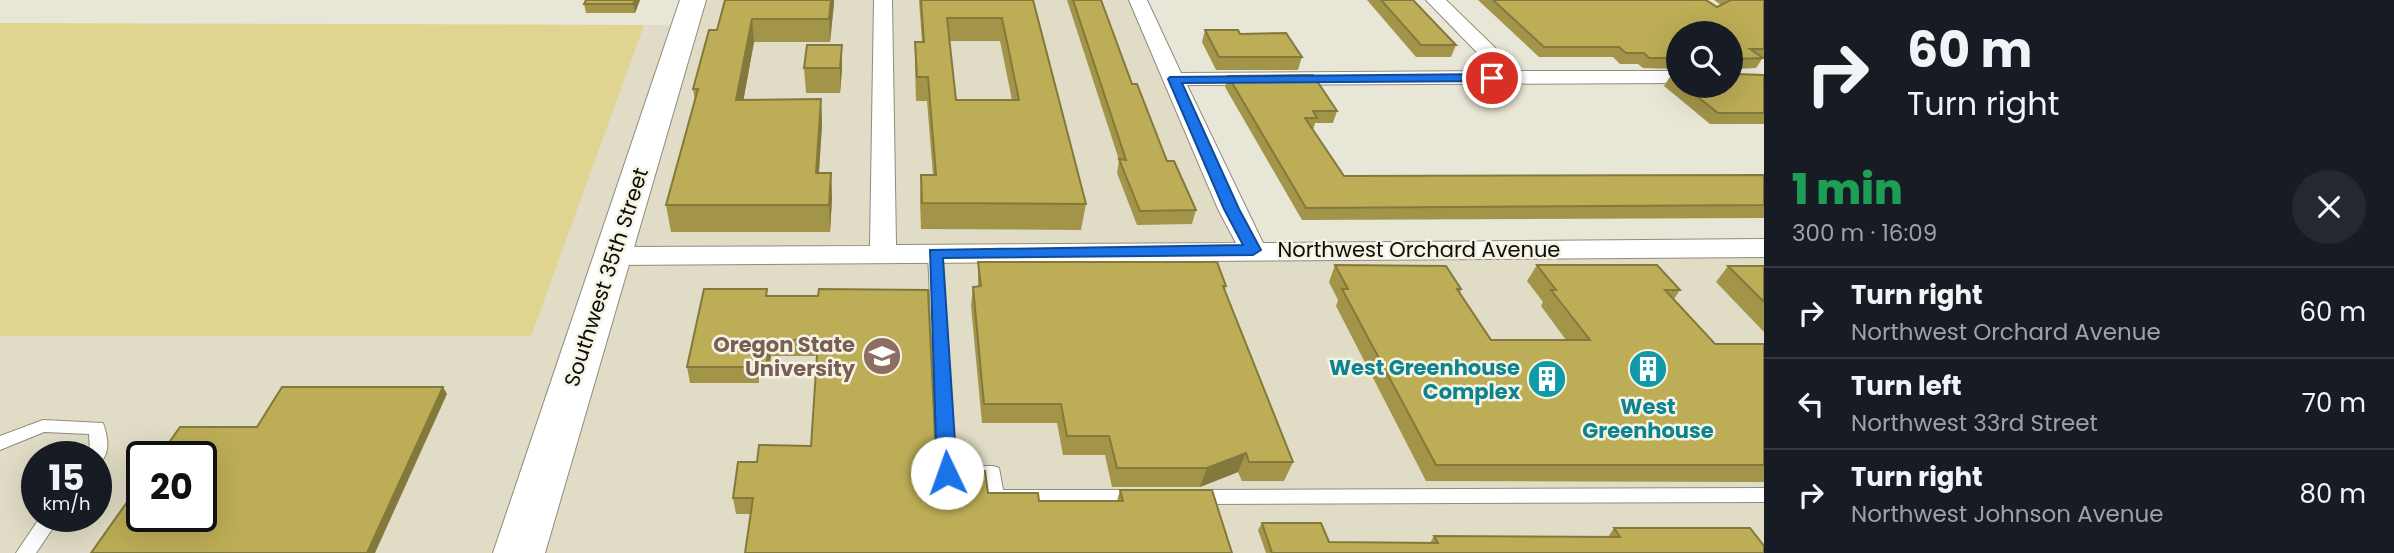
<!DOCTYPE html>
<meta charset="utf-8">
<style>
body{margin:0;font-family:Poppins,sans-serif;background:#242831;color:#f1f3f6;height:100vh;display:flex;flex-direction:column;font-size:26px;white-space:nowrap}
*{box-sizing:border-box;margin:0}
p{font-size:23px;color:#9ea1a6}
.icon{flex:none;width:38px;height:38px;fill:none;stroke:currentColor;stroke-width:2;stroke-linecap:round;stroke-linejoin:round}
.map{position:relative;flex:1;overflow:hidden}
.drawer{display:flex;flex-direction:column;background:#171b24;width:630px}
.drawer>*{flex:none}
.guide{background:#171b24;color:#f1f3f6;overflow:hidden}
.fabs{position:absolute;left:1666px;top:21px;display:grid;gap:14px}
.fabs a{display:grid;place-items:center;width:77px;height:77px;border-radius:50%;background:#171b24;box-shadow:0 7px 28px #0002;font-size:35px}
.speed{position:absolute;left:21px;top:441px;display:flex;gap:14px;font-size:35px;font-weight:700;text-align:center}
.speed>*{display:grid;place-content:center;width:91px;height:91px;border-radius:50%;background:#171b24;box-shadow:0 7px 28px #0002;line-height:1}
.speed small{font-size:18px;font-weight:400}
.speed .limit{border:4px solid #111;border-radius:10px;background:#fff;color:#111}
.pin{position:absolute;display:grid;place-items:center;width:60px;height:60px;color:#fff;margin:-30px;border:4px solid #fff;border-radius:50%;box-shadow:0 2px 7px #0007}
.me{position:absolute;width:77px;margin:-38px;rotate:357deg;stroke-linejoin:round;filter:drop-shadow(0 0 5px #0008)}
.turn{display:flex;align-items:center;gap:24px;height:147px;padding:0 28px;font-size:32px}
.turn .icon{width:91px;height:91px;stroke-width:2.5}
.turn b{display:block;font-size:49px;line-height:60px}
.round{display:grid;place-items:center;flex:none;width:74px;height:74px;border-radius:37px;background:#242831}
.summary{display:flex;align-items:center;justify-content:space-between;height:119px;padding:0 28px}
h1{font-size:42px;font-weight:800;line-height:52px;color:#1e9e55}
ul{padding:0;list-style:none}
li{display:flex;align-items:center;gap:21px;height:91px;padding:0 28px;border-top:2px solid #363941}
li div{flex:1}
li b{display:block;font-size:26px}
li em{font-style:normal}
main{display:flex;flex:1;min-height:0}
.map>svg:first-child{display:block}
.built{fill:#e0dcc5;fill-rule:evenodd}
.green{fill:#e0d48e}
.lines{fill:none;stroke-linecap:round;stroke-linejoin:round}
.lane-casing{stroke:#8e8c7e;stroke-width:2}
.street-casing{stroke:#8e8c7e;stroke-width:2}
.secondary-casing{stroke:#8e8c7e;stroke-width:2}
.lane{fill:#fff;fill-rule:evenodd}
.street{fill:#fff;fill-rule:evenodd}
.secondary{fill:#fff;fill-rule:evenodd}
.wall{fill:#a2954a;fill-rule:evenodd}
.shaded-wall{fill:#84793c}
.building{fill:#bcad56;stroke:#84793c;stroke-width:2;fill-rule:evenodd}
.route{fill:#1a73e8;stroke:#114b97;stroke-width:2}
.labels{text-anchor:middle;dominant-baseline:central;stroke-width:5;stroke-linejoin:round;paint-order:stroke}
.street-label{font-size:21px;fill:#0d0d08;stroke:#f5f3e3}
.education-label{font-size:21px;font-weight:bold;fill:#785e54;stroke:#f5f3e3;text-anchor:end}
.culture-label{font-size:21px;font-weight:bold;fill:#0d838f;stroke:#f5f3e3;text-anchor:end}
</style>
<main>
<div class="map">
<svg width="1764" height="553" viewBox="0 0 1764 553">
<rect width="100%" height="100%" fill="#e8e6d6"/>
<!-- built -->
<path class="built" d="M699,0h434l115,254 516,2v297h-1764v-527l690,-1zM37,457h59v59h-59zM142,457h59v59h-59z"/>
<!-- green -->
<polygon class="green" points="0,23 644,25 531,336 0,336"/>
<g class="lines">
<!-- lane casing -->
<g class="lane-casing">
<g id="lane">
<polygon points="935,250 942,254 955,466 993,466 999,468 1003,490 1138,490 1144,492 1147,497 1144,502 1138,504 995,504 989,502 985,480 947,480 941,478 938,473 928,254"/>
<path d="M43,420l60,3c5,14 9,35 -7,41v-7h-8l2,-5 -1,-18 -45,-2 -44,18v-14z"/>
<polygon points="1764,488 1764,502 1197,504 1191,502 1188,497 1191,492 1197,490"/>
<polygon points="41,516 61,516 36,553 16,553"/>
</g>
</g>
<!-- street casing -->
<g class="street-casing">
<polygon id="street" points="874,0 892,0 896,245 1236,243 1218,209 1129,0 1147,0 1181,73 1495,71 1426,0 1446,0 1519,71 1678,71 1678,83 1187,85 1263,243 1764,239 1764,257 613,265 603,262 599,256 603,250 613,247 870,246"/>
</g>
<!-- secondary casing -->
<g class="secondary-casing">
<polygon id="secondary" points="680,0 706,0 545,553 493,553"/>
</g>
<!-- lane -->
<use href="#lane" class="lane"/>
<!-- street -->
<use href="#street" class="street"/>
<!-- secondary -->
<use href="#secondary" class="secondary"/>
</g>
<!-- wall -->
<g class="wall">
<polygon points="640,0 635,13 586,13 584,4"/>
<polygon points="725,0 834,3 830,42 754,42 743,100 821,99 822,125 819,173 831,173 832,199 830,232 671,232 666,205 695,101 693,89 717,30"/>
<path d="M919,0h114l53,204 -5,26 -160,-1 -1,-28 1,-26h12l-6,-74h-11l-1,-35v-24h7zM949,41h51l12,59h-56z"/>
<polygon points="1067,0 1101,0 1132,84 1167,161 1196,210 1192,224 1137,225 1117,173 1119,160"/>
<polygon points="1367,0 1413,0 1456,45 1451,57 1416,57"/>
<polygon points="1478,0 1706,0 1717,7 1721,5 1714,0 1764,0 1764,59 1762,59 1756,68 1736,69 1736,74 1764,75 1764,124 1710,124 1664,86 1671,75 1678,75 1678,86 1731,86 1678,33 1678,69 1643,68 1638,64 1620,64 1613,57 1539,57"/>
<polygon points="1205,30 1240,34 1302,57 1298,70 1216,70 1202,42"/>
<polygon points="842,45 842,69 840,93 806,93 804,68"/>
<polygon points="1228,76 1337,111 1333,123 1315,123 1313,130 1344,176 1764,175 1764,218 1302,220 1225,87"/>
<polygon points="978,262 1226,286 1225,291 1293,462 1284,481 1242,481 1238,472 1200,487 1112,487 1105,455 1063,455 1057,423 982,423 971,306 973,287 978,287"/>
<polygon points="1335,265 1461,289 1460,293 1491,340 1566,340 1541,306 1543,302 1527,281 1537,265 1680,290 1674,299 1715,344 1764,344 1764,482 1426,481 1336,306 1338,300 1329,282"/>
<polygon points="1728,266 1764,266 1764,332 1716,282"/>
<polygon points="768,296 818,296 936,457 941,471 988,493 1039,501 1117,501 1120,490 1232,553 750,514 736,514 733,498 757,462 811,446 817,356 771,356 768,378 759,378 759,383 690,383 687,367"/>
<polygon points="1262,523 1329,542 1430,543 1434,536 1608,537 1614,528 1764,553 1266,553 1258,530"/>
</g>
<!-- shaded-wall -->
<g class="shaded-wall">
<polygon points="635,0 640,0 635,13 633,4"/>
<polygon points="831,0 834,0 834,3 830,42 829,19"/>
<polygon points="752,19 754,42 739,125 736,100"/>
<polygon points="842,45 842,69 840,93 840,68"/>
<polygon points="821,99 822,125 817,199 816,173"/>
<polygon points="831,173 832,199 830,232 829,205"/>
<polygon points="769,340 771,356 768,378 767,362"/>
<polygon points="443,387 447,394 375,553 367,553"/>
<polygon points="1246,453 1238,472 1200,487 1207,468"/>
</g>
<!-- building -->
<g class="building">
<polygon points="586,0 635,0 633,4 584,4"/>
<polygon points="725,0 831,0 829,19 752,19 736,100 821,99 816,173 831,173 829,205 666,205 698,89 693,89 709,30 717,30"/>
<path d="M921,0h112l53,204 -164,-1 -1,-28h15l-8,-98h-11l-2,-35h9zM947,18h55l17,82h-63z"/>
<polygon points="1073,0 1101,0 1132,84 1137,84 1167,161 1174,161 1196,210 1140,211 1119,159 1126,160"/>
<polygon points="1381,0 1413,0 1456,45 1421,45"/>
<polygon points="1493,0 1706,0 1717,7 1729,1 1730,0 1764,0 1764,49 1750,49 1763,58 1736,59 1736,74 1764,75 1764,113 1718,113 1684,86 1731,86 1731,33 1678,33 1678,58 1649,58 1644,53 1626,53 1619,47 1544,47"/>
<polygon points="1205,30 1238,30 1240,34 1286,33 1302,57 1219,57"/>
<polygon points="807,45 842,45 840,68 804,68"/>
<polygon points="1313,75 1337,111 1313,111 1317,118 1305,118 1344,176 1764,175 1764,205 1306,208 1228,76"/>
<polygon points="1671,75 1678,75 1678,81"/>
<polygon points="978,262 1217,262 1226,286 1223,286 1293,462 1249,462 1246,453 1207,468 1117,468 1109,436 1067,436 1061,404 984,404 973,287 981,286"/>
<polygon points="1335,265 1446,266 1461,289 1457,289 1491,340 1590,340 1551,290 1556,290 1537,265 1657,265 1680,290 1665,290 1715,344 1764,344 1764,465 1436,465 1342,289 1348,289"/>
<polygon points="1728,266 1764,266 1764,302"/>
<polygon points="704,289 767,289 766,296 818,296 819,289 928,290 936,457 941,471 985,471 988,493 1038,493 1039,501 1123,501 1120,490 1212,490 1232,553 745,553 753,498 733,498 738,462 757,462 759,445 811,446 818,340 769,340 767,362 757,362 757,367 687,367"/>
<polygon points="282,387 443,387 367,553 91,553 142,481 142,516 201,516 201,457 159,457 180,427 257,427"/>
<polygon points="1262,523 1321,523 1329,542 1438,543 1434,536 1620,537 1614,528 1750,528 1764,546 1764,553 1272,553"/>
</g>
<!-- route -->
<polygon class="route" points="1492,74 1498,78 1497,81 1182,83 1239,209 1261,250 1253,255 943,258 957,473 954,478 940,478 937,473 930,250 1243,245 1224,209 1168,79 1170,77"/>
<!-- icons -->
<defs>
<g id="university-disc" transform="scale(2.0125)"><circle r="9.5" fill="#8d6e63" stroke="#f5f3e3"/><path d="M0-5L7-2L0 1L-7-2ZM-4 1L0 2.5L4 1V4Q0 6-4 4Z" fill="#fff"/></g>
<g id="building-disc" transform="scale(2.0125)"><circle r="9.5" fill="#0f9aa8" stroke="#f5f3e3"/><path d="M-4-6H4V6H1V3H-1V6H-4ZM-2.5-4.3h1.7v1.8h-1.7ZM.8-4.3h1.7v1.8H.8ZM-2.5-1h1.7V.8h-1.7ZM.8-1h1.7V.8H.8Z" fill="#fff"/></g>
</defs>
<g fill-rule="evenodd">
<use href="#university-disc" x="882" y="356"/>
<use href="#building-disc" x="1648" y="369"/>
<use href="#building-disc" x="1547" y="379"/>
</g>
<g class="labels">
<!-- street labels -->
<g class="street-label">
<text x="1419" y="249">Northwest Orchard Avenue</text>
<text transform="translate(606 277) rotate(-72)">Southwest 35th Street</text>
</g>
<!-- education labels -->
<g class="education-label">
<text x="855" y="344">Oregon State<tspan x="855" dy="24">University</tspan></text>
</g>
<!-- culture labels -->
<g class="culture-label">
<text x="1520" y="367">West Greenhouse<tspan x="1520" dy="24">Complex</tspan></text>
<text x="1648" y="406" text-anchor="middle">West<tspan x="1648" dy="24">Greenhouse</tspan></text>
</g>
</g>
</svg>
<div class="fabs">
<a><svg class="icon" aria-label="search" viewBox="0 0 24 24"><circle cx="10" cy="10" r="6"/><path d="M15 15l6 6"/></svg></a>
</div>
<div class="speed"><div>15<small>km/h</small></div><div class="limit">20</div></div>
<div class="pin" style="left:1492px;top:78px;background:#d93025"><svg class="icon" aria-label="arrive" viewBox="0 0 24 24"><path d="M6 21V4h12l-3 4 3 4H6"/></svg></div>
<svg class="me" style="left:947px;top:473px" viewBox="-20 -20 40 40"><circle r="19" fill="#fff"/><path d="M0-13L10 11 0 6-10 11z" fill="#1a73e8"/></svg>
</div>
<section class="drawer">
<div class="guide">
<div class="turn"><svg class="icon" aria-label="right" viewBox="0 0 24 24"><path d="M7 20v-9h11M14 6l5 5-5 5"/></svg><div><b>60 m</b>Turn right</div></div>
</div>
<div class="summary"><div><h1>1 min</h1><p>300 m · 16:09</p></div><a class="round"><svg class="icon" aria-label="close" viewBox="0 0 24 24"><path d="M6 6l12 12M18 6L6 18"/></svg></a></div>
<ul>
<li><svg class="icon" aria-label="right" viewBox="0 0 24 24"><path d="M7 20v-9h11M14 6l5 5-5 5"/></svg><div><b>Turn right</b><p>Northwest Orchard Avenue</p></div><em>60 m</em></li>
<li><svg class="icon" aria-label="left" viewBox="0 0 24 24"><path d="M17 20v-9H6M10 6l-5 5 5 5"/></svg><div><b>Turn left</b><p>Northwest 33rd Street</p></div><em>70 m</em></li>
<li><svg class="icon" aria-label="right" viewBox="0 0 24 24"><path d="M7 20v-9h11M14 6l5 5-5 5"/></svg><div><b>Turn right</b><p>Northwest Johnson Avenue</p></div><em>80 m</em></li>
</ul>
</section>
</main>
